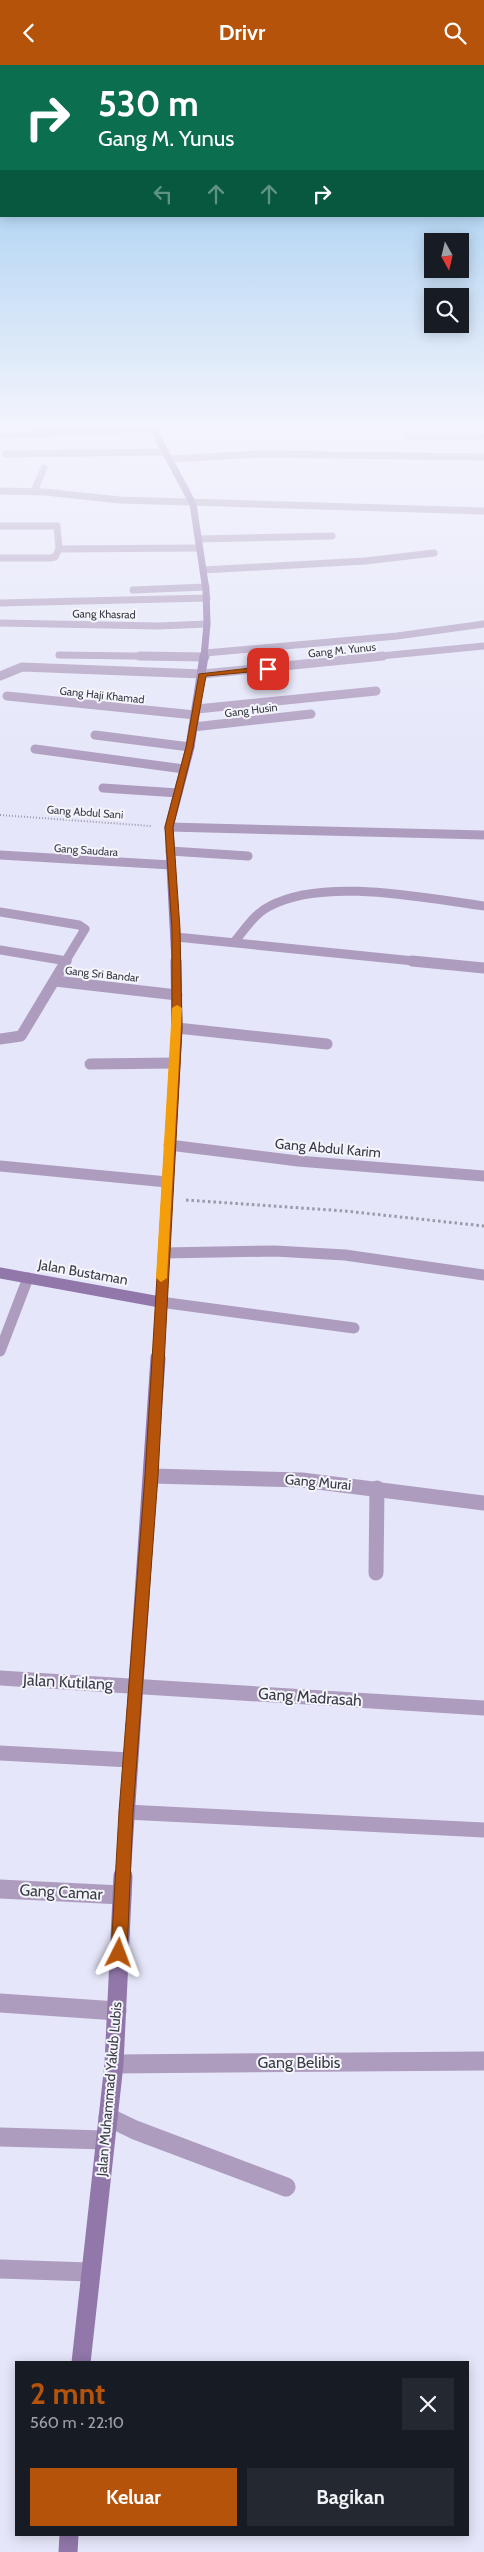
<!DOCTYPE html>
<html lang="id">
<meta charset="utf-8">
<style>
body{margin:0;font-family:Cabin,sans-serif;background:#242831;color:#f1f3f6;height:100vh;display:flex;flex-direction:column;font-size:19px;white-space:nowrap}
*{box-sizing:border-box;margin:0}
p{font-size:16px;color:#9ea1a6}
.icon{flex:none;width:28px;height:28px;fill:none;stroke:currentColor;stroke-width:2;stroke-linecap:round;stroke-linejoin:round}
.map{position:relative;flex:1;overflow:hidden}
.sheet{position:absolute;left:15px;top:2296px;width:454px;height:175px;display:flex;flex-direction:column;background:#171b24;border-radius:0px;box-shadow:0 2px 12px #0003}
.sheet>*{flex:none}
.hud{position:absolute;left:0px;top:0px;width:485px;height:152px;box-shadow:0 2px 12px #0003;background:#0b6e4f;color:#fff;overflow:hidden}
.needle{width:32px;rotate:172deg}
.fabs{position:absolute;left:424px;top:168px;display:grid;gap:10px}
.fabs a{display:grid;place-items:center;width:45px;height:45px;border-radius:0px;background:#171b24;box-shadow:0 2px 12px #0003;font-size:25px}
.pin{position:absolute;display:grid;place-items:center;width:42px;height:42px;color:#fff;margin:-21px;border-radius:10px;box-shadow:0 2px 8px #0006}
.me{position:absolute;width:55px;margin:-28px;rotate:3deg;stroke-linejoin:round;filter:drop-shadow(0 0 4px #0008)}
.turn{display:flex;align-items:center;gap:18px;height:105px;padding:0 15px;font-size:22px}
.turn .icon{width:65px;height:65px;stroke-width:2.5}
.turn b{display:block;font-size:35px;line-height:42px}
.lanes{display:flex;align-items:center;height:48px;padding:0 15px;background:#0003;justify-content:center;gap:25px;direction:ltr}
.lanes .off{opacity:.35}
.round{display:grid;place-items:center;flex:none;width:52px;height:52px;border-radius:0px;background:#242831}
.headline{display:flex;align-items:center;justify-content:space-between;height:85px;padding:0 15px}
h1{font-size:30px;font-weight:700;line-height:38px;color:#b45309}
.button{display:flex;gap:10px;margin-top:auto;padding:10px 15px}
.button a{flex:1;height:58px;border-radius:0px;background:#b45309;color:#fff;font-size:20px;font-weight:700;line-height:58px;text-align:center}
.button a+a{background:#242831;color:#f1f3f6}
header{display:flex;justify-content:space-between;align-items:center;height:65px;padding:0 15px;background:#b45309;color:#fff;font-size:22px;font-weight:700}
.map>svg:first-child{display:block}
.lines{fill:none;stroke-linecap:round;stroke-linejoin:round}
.path-far1{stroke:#9a9aa9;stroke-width:2;stroke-dasharray:1 2;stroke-linecap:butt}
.path{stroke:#9a9aa9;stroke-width:3;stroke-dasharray:2.5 3;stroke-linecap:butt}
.service-far3{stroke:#ae9cbf;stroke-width:7}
.service-far2{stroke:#ae9cbf;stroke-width:9}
.service-far1{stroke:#ae9cbf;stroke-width:11}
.service{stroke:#ae9cbf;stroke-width:19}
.minor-far4{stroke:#ae9cbf;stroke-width:7}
.minor-far3{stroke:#ae9cbf;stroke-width:9}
.minor-far2{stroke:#ae9cbf;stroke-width:11}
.minor-far1{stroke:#ae9cbf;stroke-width:15}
.minor{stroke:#ae9cbf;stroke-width:19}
.secondary-far4{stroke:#9177aa;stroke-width:7}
.secondary-far3{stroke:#9177aa;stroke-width:9}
.secondary-far2{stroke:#9177aa;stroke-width:11}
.secondary-far1{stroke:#9177aa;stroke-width:15}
.secondary{stroke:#9177aa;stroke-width:19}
.route{fill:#b45309;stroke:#753606}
.slow{fill:#f59e0b}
.labels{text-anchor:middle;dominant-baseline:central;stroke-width:4;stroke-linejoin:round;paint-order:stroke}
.far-street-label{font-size:11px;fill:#3b3b43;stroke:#f4f5fc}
.street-label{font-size:14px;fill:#3b3b43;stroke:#f4f5fc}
.near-street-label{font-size:16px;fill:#3b3b43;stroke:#f4f5fc}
</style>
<header><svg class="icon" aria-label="back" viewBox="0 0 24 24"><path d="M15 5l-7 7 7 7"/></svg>Drivr<svg class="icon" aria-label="search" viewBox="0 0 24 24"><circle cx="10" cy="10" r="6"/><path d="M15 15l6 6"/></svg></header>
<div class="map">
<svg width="484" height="2487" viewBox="0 0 484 2487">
<rect width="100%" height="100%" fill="#e5e6f9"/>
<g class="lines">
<!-- path-far1 -->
<polyline class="path-far1" points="0,750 151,761"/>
<!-- path -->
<polyline class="path" points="186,1135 345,1146 484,1161"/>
<!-- service-far3 -->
<g class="service-far3">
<polyline points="0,370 153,364"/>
<polyline points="59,590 205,592"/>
</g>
<!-- service-far2 -->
<g class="service-far2">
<polyline points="140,591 205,592"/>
<polyline points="103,723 178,728"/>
<polyline points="169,762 484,770"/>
<polyline points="176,872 424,897"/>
<path d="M235,876c10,-12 20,-28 35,-35 54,-29 154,-8 214,0"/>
</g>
<!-- service-far1 -->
<g class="service-far1">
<polyline points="412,896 484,903"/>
<polyline points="177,963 327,979"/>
<polyline points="90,999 175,998"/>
<polyline points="0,1101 167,1117"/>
<polyline points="163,1188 275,1186 345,1190 484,1210"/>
</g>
<!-- service -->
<polyline class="service" points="108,2052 135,2065 286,2122"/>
<!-- minor-far4 -->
<g class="minor-far4">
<polyline points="408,371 484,371"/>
<polyline points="6,389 166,387"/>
<polyline points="170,394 262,389 484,392"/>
<polyline points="0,426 45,427 120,435 484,446"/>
<polyline points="34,426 44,403"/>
<polyline points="0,461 57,461 59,484 199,483"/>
<polyline points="198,474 332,471"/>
<polyline points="0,493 50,493 55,492 59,484"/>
<polyline points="203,505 365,496 434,488"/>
<polyline points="133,525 206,522"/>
<polyline points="0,538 207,533"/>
<polyline points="0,558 158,561 207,559"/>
<polyline points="205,588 397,571 484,559"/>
<polyline points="370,592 484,581"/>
</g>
<!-- minor-far3 -->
<g class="minor-far3">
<polyline points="0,611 22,602 203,609 383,591"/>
<polyline points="7,631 195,650"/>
<polyline points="197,644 376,626"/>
<polyline points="193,662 311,649"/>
<polyline points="95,670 190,682"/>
<polyline points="35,684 184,704"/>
<polyline points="170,786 248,791"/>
<polyline points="0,790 171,800"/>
<polyline points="0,847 79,860 85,864 65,897"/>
<polyline points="0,885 67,896"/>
</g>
<!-- minor-far2 -->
<g class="minor-far2">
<polyline points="55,916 177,930"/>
<polyline points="0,974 21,971 66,896"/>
<polyline points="169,1080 298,1096 484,1111"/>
<polyline points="160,1237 354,1263"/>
<polyline points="0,1286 28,1213"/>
</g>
<!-- minor-far1 -->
<g class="minor-far1">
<polyline points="151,1411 302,1415 484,1438"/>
<polyline points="376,1508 377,1423"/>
<polyline points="0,1613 484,1643"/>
<polyline points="0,1688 130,1695"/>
<polyline points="126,1747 484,1765"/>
</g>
<!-- minor -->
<g class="minor">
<polyline points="0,1824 122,1830"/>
<polyline points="0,1938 117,1946"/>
<polyline points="114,1999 484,1996"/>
<polyline points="0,2072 105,2075"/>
<polyline points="0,2204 89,2207"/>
</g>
<!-- secondary-far4 -->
<polyline class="secondary-far4" points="150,358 193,439 206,525 207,559 204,592"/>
<!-- secondary-far3 -->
<polyline class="secondary-far3" points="176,897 169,762 190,682 204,591"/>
<!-- secondary-far2 -->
<g class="secondary-far2">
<polyline points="0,1208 160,1237"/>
<polyline points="158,1294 177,963 176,896"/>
</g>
<!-- secondary-far1 -->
<polyline class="secondary-far1" points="123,1812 158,1293"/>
<!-- secondary -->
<g class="secondary">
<polyline points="81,2298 114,1999 123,1811"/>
<polyline points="68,2487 69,2470"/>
</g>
</g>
<!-- sky -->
<linearGradient id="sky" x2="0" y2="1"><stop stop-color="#8bc2ee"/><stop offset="0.51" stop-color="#f3f4fc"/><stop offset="1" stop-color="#f3f4fc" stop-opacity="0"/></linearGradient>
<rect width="484" height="706" fill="url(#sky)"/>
<!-- route -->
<polygon class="route" points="268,601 271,605 206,611 193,682 173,762 180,864 182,963 158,1411 133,1747 127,1888 125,1894 119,1896 114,1894 111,1888 119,1747 145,1411 172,963 172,864 165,762 186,682 199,609"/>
<!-- slow -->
<polygon class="slow" points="177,940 182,943 167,1213 161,1217 156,1213 172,943"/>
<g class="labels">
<!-- far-street labels -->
<g class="far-street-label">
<text transform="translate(104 549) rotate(1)">Gang Khasrad</text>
<text transform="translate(342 585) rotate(-6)">Gang M. Yunus</text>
<text transform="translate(102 630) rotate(6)">Gang Haji Khamad</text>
<text transform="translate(251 645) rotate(-7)">Gang Husin</text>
<text transform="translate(85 747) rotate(4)">Gang Abdul Sani</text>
<text transform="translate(86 785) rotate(4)">Gang Saudara</text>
<text transform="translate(102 909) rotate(6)">Gang Sri Bandar</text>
</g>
<!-- street labels -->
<g class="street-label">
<text transform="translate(328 1083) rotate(5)">Gang Abdul Karim</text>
<text transform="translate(83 1207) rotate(10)">Jalan Bustaman</text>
<text transform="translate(318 1417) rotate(5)">Gang Murai</text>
<text transform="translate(109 2024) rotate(-85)">Jalan Muhammad Yakub Lubis</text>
</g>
<!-- near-street labels -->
<g class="near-street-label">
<text transform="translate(68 1617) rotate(3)">Jalan Kutilang</text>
<text transform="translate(310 1632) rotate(4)">Gang Madrasah</text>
<text transform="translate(61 1827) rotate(3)">Gang Camar</text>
<text x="299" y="1997">Gang Belibis</text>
</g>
</g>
</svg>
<div class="fabs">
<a><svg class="needle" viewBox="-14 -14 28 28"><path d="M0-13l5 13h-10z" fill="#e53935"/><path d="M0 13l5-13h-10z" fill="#9ea1a6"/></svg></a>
<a><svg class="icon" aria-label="search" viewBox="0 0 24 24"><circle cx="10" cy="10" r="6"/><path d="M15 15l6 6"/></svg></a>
</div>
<div class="pin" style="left:268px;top:604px;background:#d93025"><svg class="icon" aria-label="arrive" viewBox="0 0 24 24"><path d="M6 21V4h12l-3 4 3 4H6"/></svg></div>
<svg class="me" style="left:119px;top:1888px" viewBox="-20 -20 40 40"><path d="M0-17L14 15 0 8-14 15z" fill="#b45309" stroke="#fff" stroke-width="4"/></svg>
<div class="hud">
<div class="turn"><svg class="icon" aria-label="right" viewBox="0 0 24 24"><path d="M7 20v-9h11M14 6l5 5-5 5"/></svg><div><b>530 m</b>Gang M. Yunus</div></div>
<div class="lanes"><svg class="icon off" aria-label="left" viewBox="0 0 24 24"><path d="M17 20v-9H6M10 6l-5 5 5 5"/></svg><svg class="icon off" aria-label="ahead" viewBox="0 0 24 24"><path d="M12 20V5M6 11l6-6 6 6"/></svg><svg class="icon off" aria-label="ahead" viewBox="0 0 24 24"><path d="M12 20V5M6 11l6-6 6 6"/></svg><svg class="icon" aria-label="right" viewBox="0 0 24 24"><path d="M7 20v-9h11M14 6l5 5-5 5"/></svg></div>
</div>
<section class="sheet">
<div class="headline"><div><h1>2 mnt</h1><p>560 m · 22:10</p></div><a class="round"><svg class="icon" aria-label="close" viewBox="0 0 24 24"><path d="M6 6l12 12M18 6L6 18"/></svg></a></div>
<div class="button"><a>Keluar</a><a>Bagikan</a></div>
</section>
</div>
